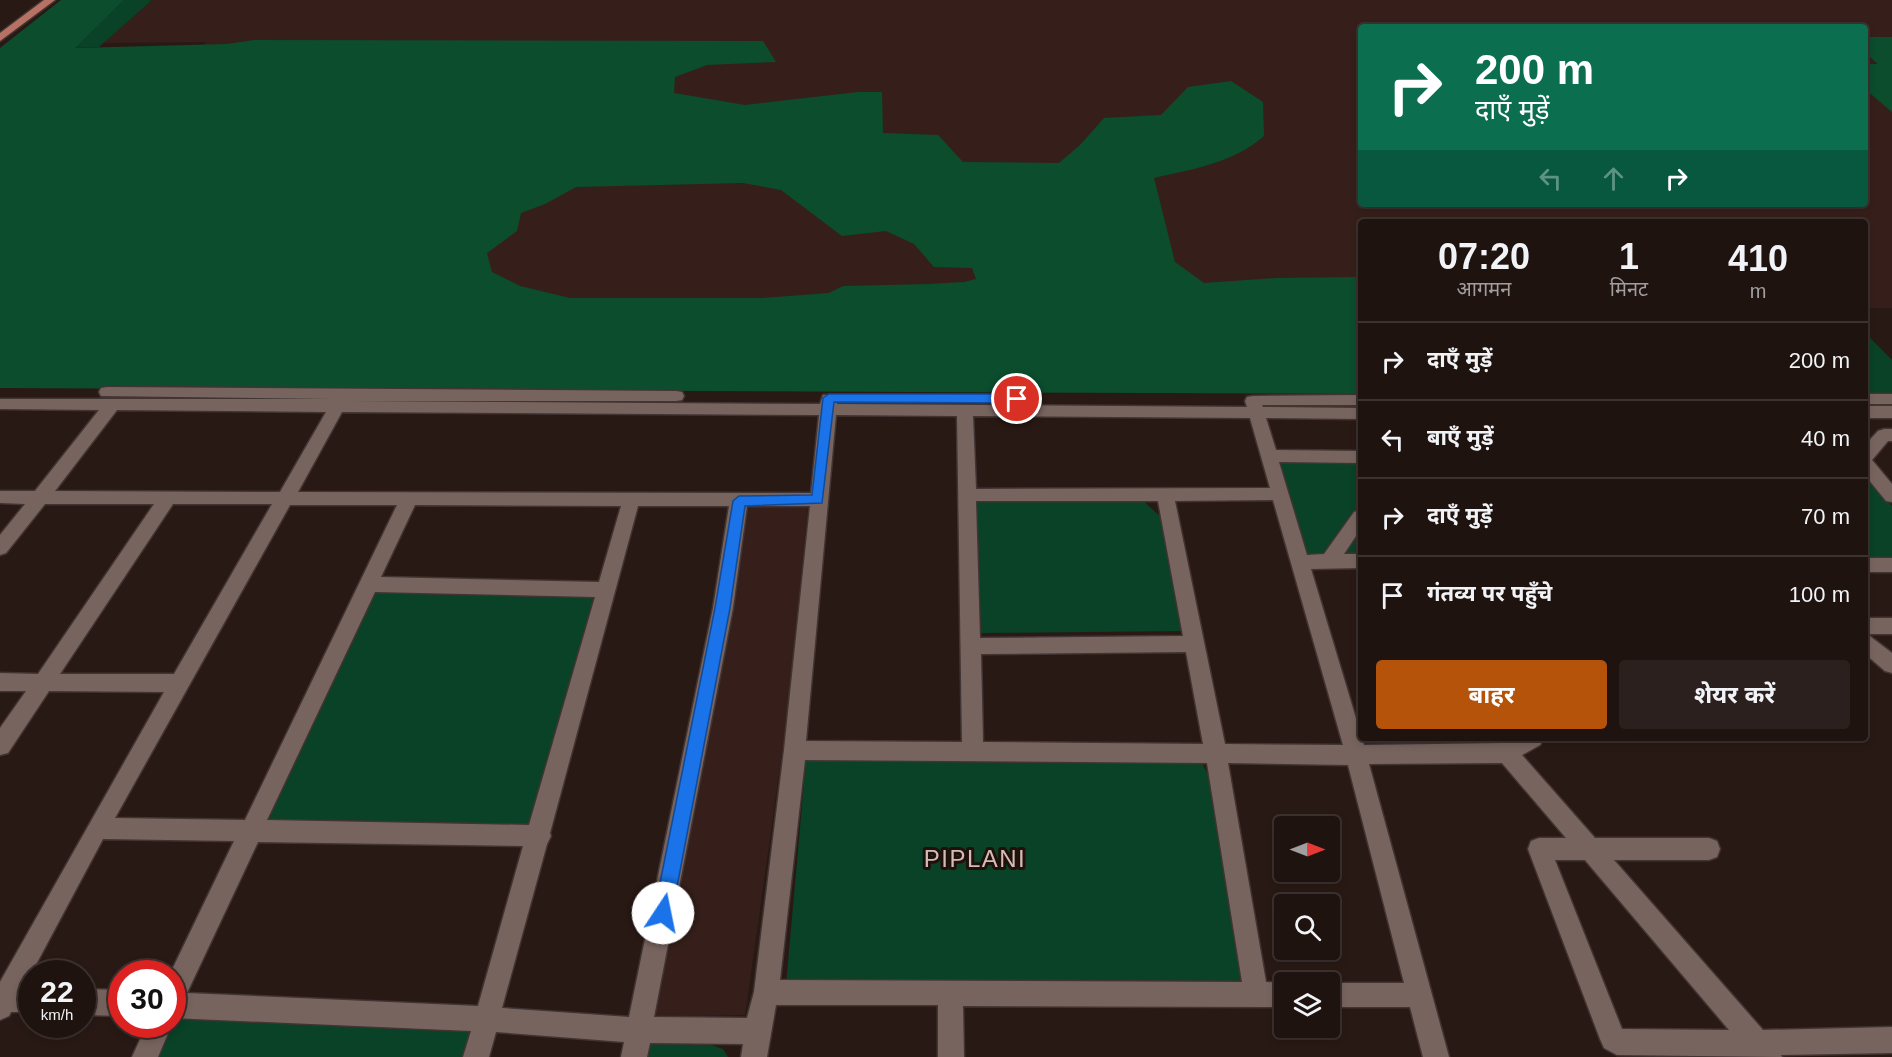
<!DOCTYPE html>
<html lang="hi">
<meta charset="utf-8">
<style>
body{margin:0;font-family:Arial,"Noto Sans Devanagari",sans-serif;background:#2c201e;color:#f1f3f6;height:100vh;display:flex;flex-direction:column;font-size:22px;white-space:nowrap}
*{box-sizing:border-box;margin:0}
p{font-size:20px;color:#a19e9f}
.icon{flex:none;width:33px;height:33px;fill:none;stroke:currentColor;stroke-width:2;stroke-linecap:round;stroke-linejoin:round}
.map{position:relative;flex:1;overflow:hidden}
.side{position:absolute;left:1358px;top:219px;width:510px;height:522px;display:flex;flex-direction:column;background:#1f1310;border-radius:6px;box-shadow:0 3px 9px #0003,0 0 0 2px #3c3230}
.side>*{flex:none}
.hud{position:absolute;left:1358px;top:24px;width:510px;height:183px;border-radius:6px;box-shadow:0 3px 9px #0003,0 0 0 2px #3c3230;background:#0b6e4f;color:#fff;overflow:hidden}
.needle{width:39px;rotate:90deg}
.fabs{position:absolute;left:1274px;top:816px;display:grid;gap:12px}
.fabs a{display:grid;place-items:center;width:66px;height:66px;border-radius:6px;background:#1f1310;box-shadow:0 3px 9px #0003,0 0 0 2px #3c3230;font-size:30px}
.speed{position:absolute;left:18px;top:960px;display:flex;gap:12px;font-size:30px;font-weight:700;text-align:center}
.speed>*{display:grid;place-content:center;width:78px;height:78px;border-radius:50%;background:#1f1310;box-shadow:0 3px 9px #0003,0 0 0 2px #3c3230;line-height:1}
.speed small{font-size:15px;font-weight:400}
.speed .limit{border:9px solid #d22;background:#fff;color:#111}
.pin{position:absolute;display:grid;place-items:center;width:51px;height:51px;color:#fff;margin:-26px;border:3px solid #fff;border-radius:50%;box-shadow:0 2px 6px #0007}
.me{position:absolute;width:66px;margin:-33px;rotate:11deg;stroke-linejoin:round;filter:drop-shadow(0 0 4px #0008)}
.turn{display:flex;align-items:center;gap:21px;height:126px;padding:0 18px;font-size:27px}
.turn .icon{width:78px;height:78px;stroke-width:2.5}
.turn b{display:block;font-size:42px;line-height:51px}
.lanes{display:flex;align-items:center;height:57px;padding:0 18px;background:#0003;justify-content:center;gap:30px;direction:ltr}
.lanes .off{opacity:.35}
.eta{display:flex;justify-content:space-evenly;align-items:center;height:102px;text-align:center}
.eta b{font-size:36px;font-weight:700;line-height:42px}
.action{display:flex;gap:12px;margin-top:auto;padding:12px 18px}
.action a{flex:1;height:69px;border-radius:6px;background:#b45309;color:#fff;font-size:24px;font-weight:700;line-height:69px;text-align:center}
.action a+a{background:#2c201e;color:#f1f3f6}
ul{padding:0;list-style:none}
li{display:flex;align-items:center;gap:18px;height:78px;padding:0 18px;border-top:2px solid #3c3230}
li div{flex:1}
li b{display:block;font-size:22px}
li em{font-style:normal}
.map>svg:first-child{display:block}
.built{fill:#361f1a;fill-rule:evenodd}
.green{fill:#094226}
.forest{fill:#0c4d2e;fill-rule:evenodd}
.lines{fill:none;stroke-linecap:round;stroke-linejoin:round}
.minor-casing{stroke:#413433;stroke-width:3}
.major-casing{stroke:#413433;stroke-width:3}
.minor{fill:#78645f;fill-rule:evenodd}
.major{fill:#b87263;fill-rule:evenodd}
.route{fill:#1a73e8;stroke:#114b97;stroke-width:1.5}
.labels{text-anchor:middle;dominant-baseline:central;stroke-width:6;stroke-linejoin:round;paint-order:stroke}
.near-neighbourhood-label{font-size:24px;letter-spacing:1.5px;fill:#d3bcb6;stroke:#1f100c}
</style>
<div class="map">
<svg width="1892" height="1057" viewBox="0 0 1892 1057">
<rect width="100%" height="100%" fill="#291915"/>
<!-- built -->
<g class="built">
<path d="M152,0h1740v308h-27l-1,-86h-504v88l-1360,6v-67l206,-207 -103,1zM1360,27h504v177h-504z"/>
<polygon points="735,505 808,505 788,710 745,1015 655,1017"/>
</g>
<!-- green -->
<g class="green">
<polygon points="124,0 152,0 99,47 74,48"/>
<polygon points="1864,332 1892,360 1892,394 1865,394"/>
<polygon points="1277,460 1360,460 1360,557 1305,557"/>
<polygon points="1864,473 1892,506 1892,557 1865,557"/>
<polygon points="983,499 1141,499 1161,517 1186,631 981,633 973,504"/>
<polygon points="369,593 599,594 535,832 267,820"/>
<polygon points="1200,759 1211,781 1252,988 786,985 806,760"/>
<polygon points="175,1015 473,1030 466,1057 156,1057 170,1025 172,1024"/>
<polygon points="687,1037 723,1049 728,1057 638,1057 642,1039"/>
</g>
<!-- forest -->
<g class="forest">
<path d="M61,0h63l-49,48 152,-4 27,-4 509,1 13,21 -69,3 -32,12 -1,16 71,12 113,-13h24l1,41 55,2 25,27 96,1 21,-18 24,-27 57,-3 27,-28 43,-6 32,21 1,34c-31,27 -71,33 -110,42l21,84 29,21 72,-5 84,-1v117l-1360,-6v-340zM743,183l38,7 61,46 44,-5 28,13 20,23 38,1 4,11 -12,3 -35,2 -86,2 -14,7 -68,5h-191l-50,-12 -28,-14 -5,-19 30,-22 4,-18 24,-9 31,-17z"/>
<polygon points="1865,37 1892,37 1892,112 1865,89 1865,64 1878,64 1865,53"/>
</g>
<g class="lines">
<!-- minor casing -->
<g class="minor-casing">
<g id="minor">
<path d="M107,387l569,4 6,1 2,4 -2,4 -6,1h-328l472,3 3,-9h12l2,9 410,3 -2,-6 2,-4 6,-1 107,-1v10h-98l1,2 97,1v11l-94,-1 10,32 84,1v12l-81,-1 28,93 17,-1 30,-42 6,-2v20l-16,24h16v14l-49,1 53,176 140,-2 10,-5h30l-4,7 -18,10 73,83h114l8,3 3,8 -3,8 -8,3h-95l149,170 129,-3v26l-111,2 1,2 -165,-2 -13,-7 -4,-9 -72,-190 3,-8 8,-3h27l-64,-75 -133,1 80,293h-26l-13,-50h-81v-24h75l-56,-218 -120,-2 38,219 18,1v24l-321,-1 1,51h-26v-52h-162l-9,52h-26l2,-13 -93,-1 -3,14h-26l3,-15 -128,-10 -7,25h-26l8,-26 -299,-13v-44h-2l64,-133 -131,-2 -79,148h8v25h-21l-2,4 -9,4v-38l164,-290 -115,-1 -41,62 -8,2v-27l26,-37h-26v-18l38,1 116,-170h-109l-39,49 -6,2v-20l25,-31 -25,-1v-12h35l64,-81 -99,-1v-10h333l-232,-3 -2,-4 2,-4zM117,410l209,2 -46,80 -225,-1zM342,412l477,3 -8,78 -513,-1zM836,415l121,1 5,326 -156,-1zM973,416l277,2 20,70 -294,1zM1273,500l70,245 -118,-1 -50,-243zM976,501h182l25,135 -203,2zM173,504h99l-98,170h-114zM290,505h107l-152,315 -130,-2zM415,505l206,1 -22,76 -218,-5zM638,506h91l-16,102 -84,409 -127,-9 45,-164 4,-8 -1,-3zM747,506h63l-26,244 -30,242 -7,26 -93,-1 79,-409zM375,592l220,5 -66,228 -262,-5zM1186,652l17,92 -220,-2 -2,-88zM805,760l402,3 35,219 -462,-2zM258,842l265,4 -45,160 -291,-13zM1555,860h30l144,170 -107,-1z"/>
<rect x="1864" y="394" width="28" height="10"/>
<rect x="1864" y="406" width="28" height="12"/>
<polygon points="1884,429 1892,429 1892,441 1888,441 1872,460 1892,484 1892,502 1886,501 1864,474 1864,446 1878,431"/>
<rect x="1864" y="558" width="28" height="14"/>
<polygon points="1864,618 1892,618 1892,634 1867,634 1892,653 1892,673 1885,671 1864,653"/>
<polygon points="82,989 122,990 122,1016 82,1015"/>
<polygon points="147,1024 172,1024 158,1057 132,1057"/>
</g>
</g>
<!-- major casing -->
<g class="major-casing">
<polygon id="major" points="44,0 55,0 0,41 0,33"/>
</g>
<!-- minor -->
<use href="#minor" class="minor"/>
<!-- major -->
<use href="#major" class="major"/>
</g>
<!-- route -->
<polygon class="route" points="829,394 1017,394 1023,399 1017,403 834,402 822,503 745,506 730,608 672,913 669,919 663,922 656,919 654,913 715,608 733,501 739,496 812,495 823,398"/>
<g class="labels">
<!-- near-neighbourhood labels -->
<g class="near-neighbourhood-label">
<text x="975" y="858">PIPLANI</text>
</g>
</g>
</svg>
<div class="fabs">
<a><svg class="needle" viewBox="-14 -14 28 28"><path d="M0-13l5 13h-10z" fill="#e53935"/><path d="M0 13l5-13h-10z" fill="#a19e9f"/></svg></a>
<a><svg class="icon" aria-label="search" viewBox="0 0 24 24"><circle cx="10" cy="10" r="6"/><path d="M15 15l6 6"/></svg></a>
<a><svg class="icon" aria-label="layers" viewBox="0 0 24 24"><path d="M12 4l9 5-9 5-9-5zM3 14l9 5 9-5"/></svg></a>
</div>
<div class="speed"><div>22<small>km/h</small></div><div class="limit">30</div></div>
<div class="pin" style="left:1017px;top:399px;background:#d93025"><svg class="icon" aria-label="arrive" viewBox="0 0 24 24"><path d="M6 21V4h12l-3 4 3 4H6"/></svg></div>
<svg class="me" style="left:663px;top:913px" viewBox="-20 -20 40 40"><circle r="19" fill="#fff"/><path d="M0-13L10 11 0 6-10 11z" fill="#1a73e8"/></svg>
<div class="hud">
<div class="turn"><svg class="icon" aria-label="right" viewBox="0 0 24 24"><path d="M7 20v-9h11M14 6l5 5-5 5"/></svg><div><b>200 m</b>दाएँ मुड़ें</div></div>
<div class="lanes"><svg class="icon off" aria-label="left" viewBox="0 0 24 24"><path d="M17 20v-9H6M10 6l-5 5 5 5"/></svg><svg class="icon off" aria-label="ahead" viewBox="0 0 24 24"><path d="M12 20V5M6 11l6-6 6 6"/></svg><svg class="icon" aria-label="right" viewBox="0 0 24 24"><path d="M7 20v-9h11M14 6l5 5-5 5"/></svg></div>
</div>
<section class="side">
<div class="eta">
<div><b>07:20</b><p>आगमन</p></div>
<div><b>1</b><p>मिनट</p></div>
<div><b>410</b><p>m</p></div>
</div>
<ul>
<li><svg class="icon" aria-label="right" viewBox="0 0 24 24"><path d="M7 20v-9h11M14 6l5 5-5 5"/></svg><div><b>दाएँ मुड़ें</b></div><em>200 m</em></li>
<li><svg class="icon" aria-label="left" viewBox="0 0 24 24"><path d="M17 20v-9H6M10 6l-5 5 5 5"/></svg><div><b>बाएँ मुड़ें</b></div><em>40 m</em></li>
<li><svg class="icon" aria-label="right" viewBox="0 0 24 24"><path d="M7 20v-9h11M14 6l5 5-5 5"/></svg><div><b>दाएँ मुड़ें</b></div><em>70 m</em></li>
<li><svg class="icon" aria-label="arrive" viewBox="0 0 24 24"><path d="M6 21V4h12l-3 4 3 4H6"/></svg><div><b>गंतव्य पर पहुँचे</b></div><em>100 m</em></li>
</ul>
<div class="action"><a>बाहर</a><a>शेयर करें</a></div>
</section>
</div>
